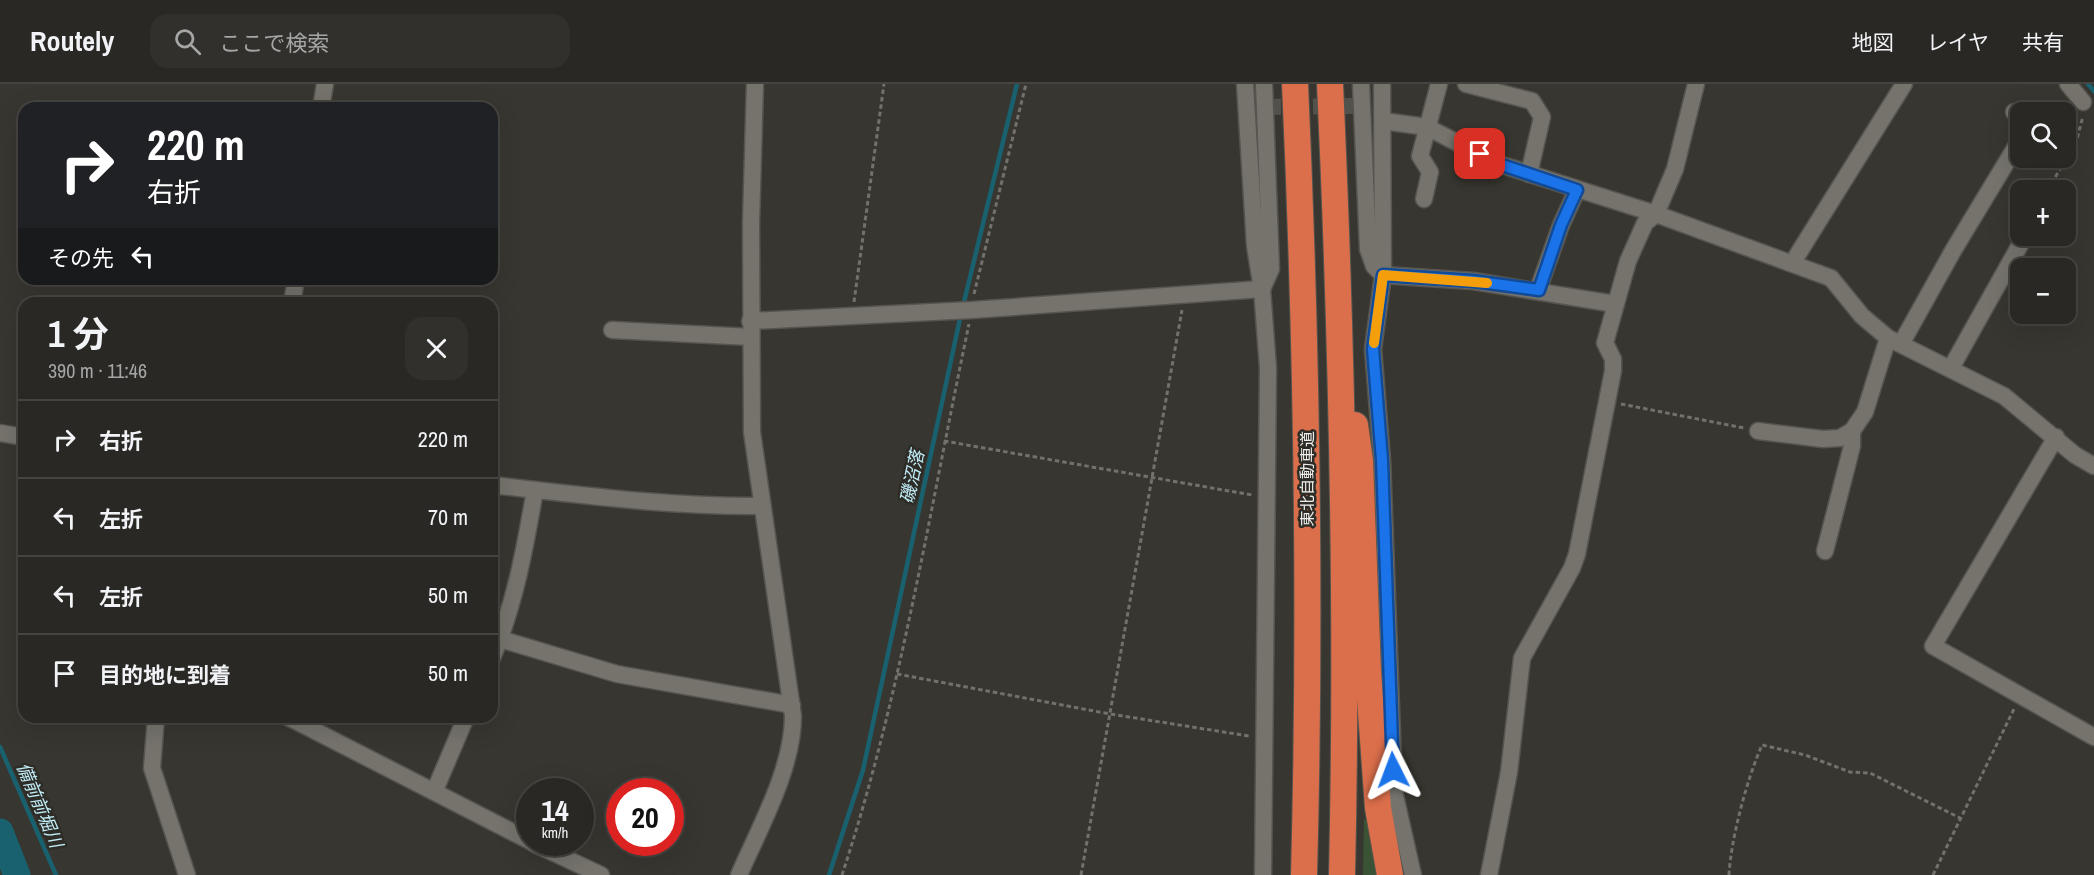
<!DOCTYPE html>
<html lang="ja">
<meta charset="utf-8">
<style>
body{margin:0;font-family:"Archivo Narrow","Noto Sans JP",sans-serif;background:#32302c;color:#f1f3f6;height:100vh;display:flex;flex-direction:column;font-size:22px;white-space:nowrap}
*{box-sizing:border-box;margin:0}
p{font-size:20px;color:#a5a6a6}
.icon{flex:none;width:33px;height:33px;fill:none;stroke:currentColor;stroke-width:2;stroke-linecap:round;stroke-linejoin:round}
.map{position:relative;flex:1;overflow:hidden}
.sheet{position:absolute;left:18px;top:213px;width:480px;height:426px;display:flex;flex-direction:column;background:#2a2824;border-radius:18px;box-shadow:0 6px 24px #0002,0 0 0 2px #464441}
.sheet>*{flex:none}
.guide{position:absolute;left:18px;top:18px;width:480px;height:183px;border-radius:18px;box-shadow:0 6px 24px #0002,0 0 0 2px #464441;background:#202124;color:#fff;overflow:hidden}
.fabs{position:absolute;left:2010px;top:18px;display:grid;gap:12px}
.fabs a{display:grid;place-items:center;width:66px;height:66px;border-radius:12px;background:#2a2824;box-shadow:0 6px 24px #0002,0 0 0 2px #464441;font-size:30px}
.speed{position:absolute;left:516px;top:694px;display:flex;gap:12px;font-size:30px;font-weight:700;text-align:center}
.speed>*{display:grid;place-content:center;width:78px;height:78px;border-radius:50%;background:#2a2824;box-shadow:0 6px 24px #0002,0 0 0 2px #464441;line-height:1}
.speed small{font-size:15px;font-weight:400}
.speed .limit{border:9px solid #d22;background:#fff;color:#111}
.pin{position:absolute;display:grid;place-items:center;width:51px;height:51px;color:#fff;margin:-26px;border-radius:12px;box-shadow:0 3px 9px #0006}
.me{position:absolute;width:66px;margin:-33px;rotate:357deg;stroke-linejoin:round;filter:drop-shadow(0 0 4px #0008)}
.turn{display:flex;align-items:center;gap:21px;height:126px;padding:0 30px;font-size:27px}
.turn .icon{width:78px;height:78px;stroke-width:2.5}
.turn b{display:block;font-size:42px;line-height:51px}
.then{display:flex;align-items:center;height:57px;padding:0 30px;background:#0003;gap:12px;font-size:22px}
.round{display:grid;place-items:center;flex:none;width:63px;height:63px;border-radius:18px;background:#32302c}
.overview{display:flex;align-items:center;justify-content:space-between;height:102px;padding:0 30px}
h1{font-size:36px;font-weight:700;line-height:45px}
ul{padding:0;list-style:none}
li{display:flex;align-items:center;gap:18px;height:78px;padding:0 30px;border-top:2px solid #464441}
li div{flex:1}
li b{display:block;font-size:22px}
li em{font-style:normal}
header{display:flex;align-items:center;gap:36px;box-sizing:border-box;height:84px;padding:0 30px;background:#2a2824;border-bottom:2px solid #464441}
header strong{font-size:28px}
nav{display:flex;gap:33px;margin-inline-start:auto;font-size:21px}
.search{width:420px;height:54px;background:#32302c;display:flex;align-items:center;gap:15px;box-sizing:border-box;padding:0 21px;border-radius:18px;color:#a5a6a6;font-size:22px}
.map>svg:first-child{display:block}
.green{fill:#3a5334}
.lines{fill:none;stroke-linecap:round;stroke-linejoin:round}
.stream{stroke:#19616f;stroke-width:4.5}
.river{stroke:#19616f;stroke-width:27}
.minor-tunnel{stroke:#53514c;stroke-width:16;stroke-dasharray:16 8;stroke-linecap:butt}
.minor-casing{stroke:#56544e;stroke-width:19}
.highway-casing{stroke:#56544e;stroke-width:28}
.path{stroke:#72716b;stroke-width:3;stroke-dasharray:4.5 3;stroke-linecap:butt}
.minor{stroke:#75736c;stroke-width:16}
.highway{stroke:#db6e4b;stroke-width:26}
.route-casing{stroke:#114b97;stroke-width:15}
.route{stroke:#1a73e8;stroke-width:10}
.slow{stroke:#f59e0b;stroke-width:10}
.labels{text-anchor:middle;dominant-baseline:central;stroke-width:5;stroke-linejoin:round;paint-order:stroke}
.street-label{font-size:16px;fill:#eeede9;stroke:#2e2c27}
.water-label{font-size:18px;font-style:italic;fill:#c1edf7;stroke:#2e2c27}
</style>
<header>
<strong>Routely</strong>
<div class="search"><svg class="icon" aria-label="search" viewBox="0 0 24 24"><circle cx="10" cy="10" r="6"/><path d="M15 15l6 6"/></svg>ここで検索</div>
<nav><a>地図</a><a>レイヤ</a><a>共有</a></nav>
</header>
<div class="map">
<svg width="2094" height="791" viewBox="0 0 2094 791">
<rect width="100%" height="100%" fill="#383630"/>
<!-- green -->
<polygon class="green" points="1364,735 1368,736 1381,791 1363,791"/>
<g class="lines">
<!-- stream -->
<g class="stream">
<polyline points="2088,0 2094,7"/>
<polyline points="963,222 1017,0"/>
<polyline points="0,663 56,791"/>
<polyline points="829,791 863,686 961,230"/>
</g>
<!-- river -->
<polyline class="river" points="0,748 17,791"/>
<!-- minor-tunnel -->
<polyline class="minor-tunnel" points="1265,23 1362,22"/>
<!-- minor casing -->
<g class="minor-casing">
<g id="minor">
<polyline points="1245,0 1255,162 1262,205 1268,284 1263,791"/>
<polyline points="1361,0 1368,165 1374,182 1383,191 1473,197 1615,220"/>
<polyline points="1382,0 1383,191 1373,265 1382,376 1394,707 1413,791"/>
<polyline points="1466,0 1532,17 1542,33 1529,90"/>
<polyline points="2068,0 2083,18"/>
<polyline points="321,24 325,0"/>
<polyline points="2014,28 2020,32"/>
<polyline points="1383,37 1427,43 1496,79 1656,130 1831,194 1862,232 1888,254 2004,312 2075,371 2094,382"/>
<polyline points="1424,115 1430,88 1420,72 1439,0"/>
<polyline points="1793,178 1904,0"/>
<polyline points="1538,206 1561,141 1577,106"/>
<polyline points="292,219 296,195"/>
<polyline points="750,237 972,226 1262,205 1271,185 1264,0"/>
<polyline points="612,246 751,253"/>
<polyline points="1901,260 1954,165 2020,56"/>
<polyline points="1951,284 2025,152"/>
<polyline points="1758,347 1823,355 1840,354 1852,347 1865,328 1888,254"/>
<polyline points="0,349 24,353"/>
<polyline points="2056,353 1933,562 2094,653"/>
<path d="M492,401c90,10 178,22 269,21"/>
<polyline points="1825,467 1852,362 1852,347"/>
<polyline points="500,555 617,590 792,621"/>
<path d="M492,574c23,-54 33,-110 43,-168"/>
<polyline points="156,633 152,684 187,791"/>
<polyline points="288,633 530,757"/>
<polyline points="435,706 466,633"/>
<polyline points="533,759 601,791"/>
<path d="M739,791c21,-48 54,-107 54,-159l-41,-284 -1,-209 4,-139"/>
<polyline points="1489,791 1509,688 1522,574 1572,484 1577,470 1613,287 1613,275 1605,259 1628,177 1645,139 1656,130 1675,85 1696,0"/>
</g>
</g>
<!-- highway casing -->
<g class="highway-casing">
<g id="highway">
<path d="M1295,0c12,264 16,527 9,791"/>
<path d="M1330,0c12,263 18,527 12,791"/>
<polyline points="1355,341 1360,377 1368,587 1378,724 1390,791"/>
</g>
</g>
<!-- path -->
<g class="path">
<polyline points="2048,106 2077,55 2083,32"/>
<polyline points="974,210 1026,0"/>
<polyline points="854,218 884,0"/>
<polyline points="1621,320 1744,344"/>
<polyline points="944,357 1252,411"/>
<polyline points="897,590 1110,630 1249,652"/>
<path d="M842,791c59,-179 88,-367 127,-551"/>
<polyline points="1081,791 1182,226"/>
<path d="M1729,791c2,-37 18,-96 33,-130l43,10 45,17 20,1 90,45"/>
<polyline points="1933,791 2014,625"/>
</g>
<!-- minor -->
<use href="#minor" class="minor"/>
<!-- highway -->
<use href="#highway" class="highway"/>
</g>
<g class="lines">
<!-- route casing -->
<g class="route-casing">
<polyline id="route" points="1393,686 1382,376 1373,265 1383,191 1473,197 1539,206 1561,141 1577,106 1496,79 1480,70"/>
</g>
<!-- route -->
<use href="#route" class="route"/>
<!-- slow -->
<polyline class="slow" points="1374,259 1383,191 1487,199"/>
</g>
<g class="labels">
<!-- street labels -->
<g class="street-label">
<text transform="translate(1307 395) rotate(-90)">東北自動車道</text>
</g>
<!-- water labels -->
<g class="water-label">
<text transform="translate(912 393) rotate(-78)">磯沼落</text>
<text transform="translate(40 721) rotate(67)">備前前堀川</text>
</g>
</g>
</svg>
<div class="fabs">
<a><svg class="icon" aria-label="search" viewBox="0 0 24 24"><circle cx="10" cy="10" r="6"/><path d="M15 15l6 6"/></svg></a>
<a>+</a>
<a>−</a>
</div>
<div class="speed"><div>14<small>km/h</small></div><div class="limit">20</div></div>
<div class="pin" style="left:1480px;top:70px;background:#d93025"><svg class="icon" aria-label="arrive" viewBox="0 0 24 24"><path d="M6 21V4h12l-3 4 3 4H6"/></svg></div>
<svg class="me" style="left:1393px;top:686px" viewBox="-20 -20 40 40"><path d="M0-17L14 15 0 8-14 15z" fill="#1a73e8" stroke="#fff" stroke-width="4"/></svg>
<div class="guide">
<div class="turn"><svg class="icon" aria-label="right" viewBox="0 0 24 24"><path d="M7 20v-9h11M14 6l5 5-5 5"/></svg><div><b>220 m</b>右折</div></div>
<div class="then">その先<svg class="icon" aria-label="left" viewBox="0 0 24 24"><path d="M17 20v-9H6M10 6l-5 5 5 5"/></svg></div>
</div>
<section class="sheet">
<div class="overview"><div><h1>1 分</h1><p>390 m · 11:46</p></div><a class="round"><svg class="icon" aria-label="close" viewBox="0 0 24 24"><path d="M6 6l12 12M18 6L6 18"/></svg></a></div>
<ul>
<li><svg class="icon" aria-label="right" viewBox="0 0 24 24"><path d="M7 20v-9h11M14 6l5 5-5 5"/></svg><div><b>右折</b></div><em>220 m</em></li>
<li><svg class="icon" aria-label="left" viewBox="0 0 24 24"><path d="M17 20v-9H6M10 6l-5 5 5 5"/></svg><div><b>左折</b></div><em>70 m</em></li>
<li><svg class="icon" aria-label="left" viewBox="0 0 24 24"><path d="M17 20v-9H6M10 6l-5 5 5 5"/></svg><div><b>左折</b></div><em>50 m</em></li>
<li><svg class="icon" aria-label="arrive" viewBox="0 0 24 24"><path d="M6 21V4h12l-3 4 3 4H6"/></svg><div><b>目的地に到着</b></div><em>50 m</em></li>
</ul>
</section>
</div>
